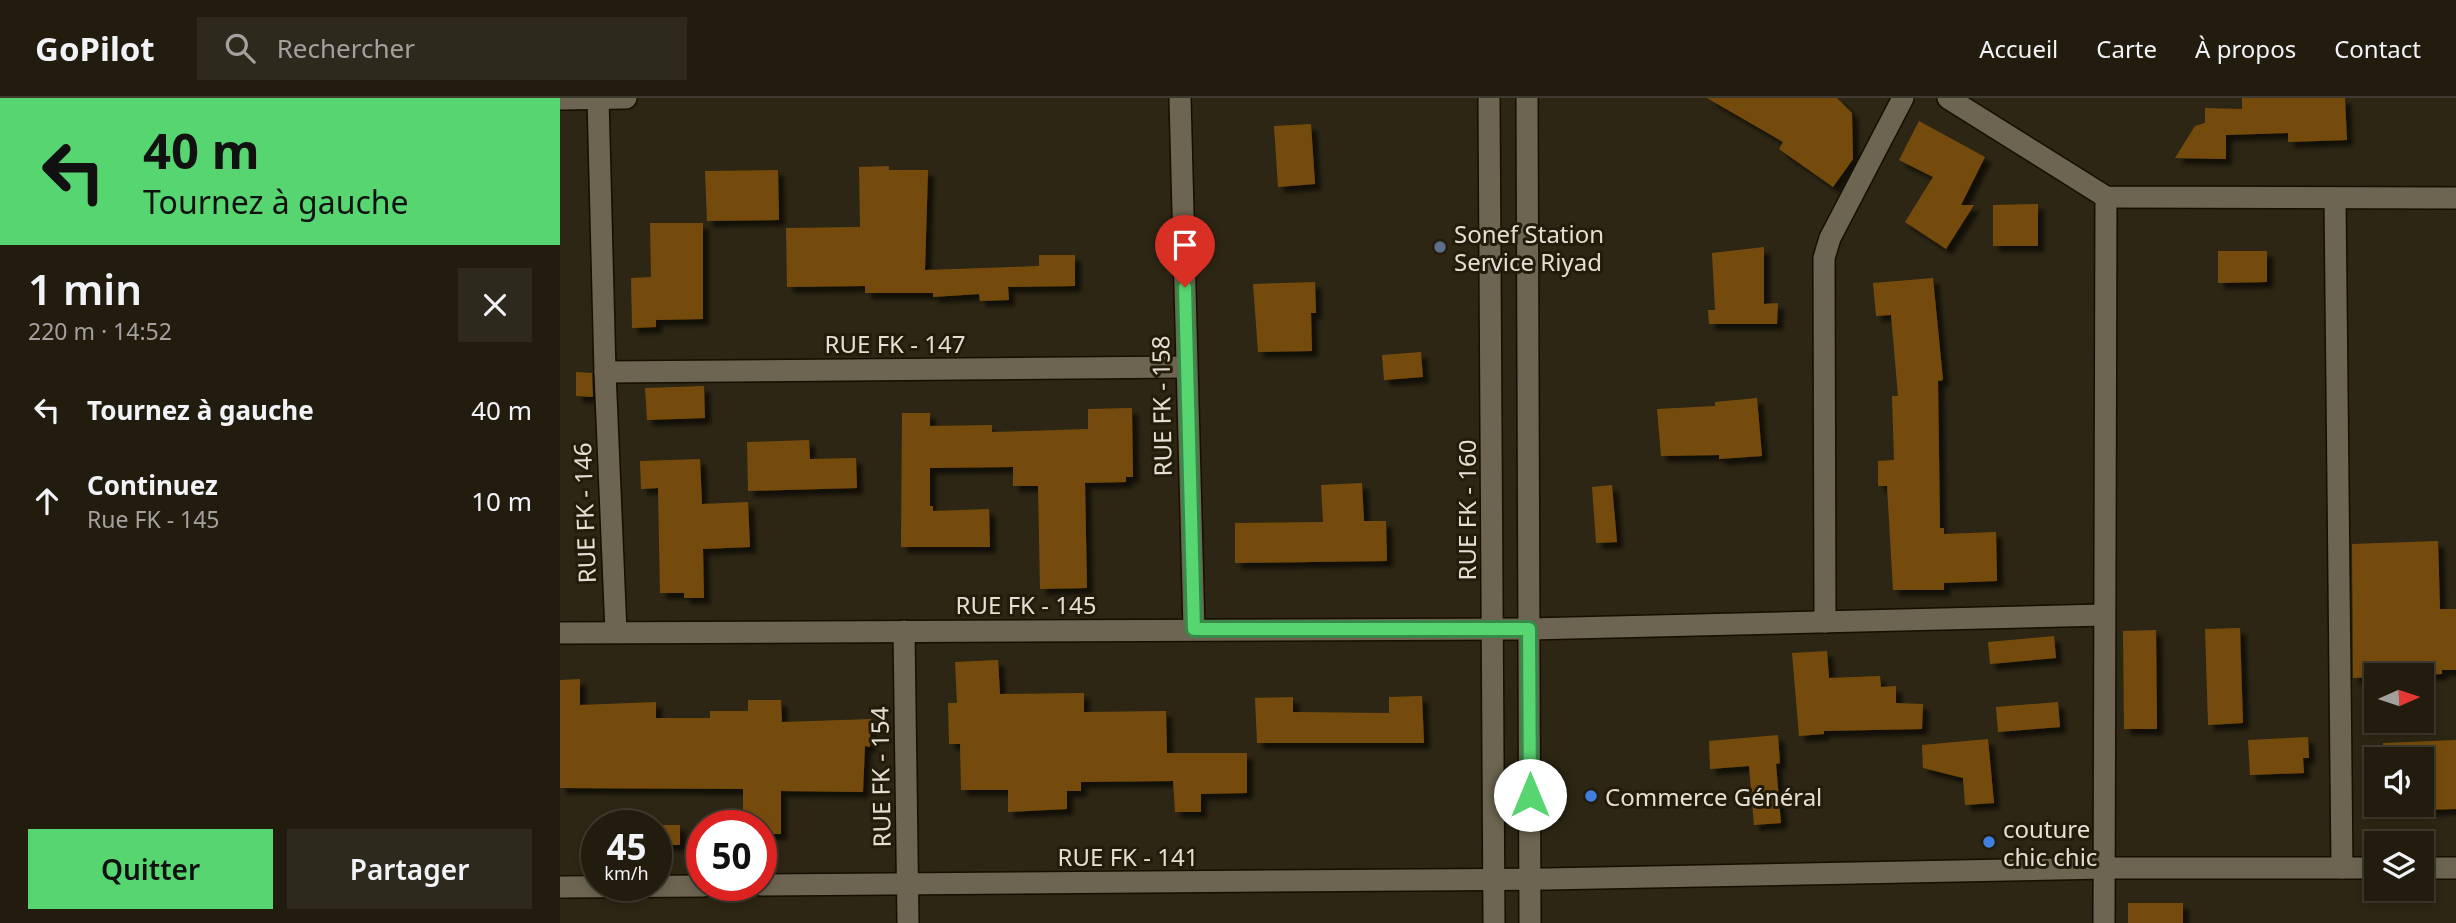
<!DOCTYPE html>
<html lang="fr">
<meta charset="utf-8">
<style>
body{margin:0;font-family:"Noto Sans",sans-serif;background:#2e291d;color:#f1f3f6;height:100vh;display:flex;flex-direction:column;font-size:26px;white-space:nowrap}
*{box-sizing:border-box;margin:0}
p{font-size:23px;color:#a2a19e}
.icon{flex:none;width:38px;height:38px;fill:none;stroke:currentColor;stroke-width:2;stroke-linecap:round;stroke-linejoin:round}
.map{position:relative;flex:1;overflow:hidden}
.details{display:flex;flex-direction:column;background:#221c0f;width:560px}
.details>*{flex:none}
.top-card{background:#57d570;color:#111;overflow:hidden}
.needle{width:46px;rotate:87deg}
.controls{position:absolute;left:1804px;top:565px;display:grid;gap:14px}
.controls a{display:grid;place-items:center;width:70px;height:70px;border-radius:0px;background:#221c0f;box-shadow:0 4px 10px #0003,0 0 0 2px #3f3a2f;font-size:35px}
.speed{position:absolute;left:21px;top:712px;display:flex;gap:14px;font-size:35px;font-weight:700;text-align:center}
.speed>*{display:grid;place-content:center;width:91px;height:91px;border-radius:50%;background:#221c0f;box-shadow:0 4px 10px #0003,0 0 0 2px #3f3a2f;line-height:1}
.speed small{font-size:18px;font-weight:400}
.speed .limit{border:10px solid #d22;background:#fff;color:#111}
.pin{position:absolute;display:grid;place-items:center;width:60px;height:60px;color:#fff;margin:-72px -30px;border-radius:50% 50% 50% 0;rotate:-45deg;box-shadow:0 0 7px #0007}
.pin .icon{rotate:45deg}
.me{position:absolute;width:77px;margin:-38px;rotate:0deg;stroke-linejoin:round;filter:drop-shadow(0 0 5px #0008)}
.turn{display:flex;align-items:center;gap:24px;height:147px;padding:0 28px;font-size:32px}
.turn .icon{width:91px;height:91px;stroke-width:2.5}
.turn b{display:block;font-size:49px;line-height:60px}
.round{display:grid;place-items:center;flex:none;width:74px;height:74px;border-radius:0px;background:#2e291d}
.overview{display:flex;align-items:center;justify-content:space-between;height:119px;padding:0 28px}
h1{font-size:42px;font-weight:600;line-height:52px}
.button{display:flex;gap:14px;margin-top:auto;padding:14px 28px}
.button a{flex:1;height:80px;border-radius:0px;background:#57d570;color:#111;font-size:28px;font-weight:600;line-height:80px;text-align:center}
.button a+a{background:#2e291d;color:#f1f3f6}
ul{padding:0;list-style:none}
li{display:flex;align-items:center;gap:21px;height:91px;padding:0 28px}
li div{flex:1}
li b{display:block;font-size:26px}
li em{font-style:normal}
header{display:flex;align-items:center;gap:42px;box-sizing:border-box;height:98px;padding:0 35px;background:#221c0f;border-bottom:2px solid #3f3a2f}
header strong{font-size:33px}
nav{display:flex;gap:38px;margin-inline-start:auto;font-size:24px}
.search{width:490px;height:63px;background:#2e291d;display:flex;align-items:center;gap:18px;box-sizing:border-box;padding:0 24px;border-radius:0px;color:#a2a19e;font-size:26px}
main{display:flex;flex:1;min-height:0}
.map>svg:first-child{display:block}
.building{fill:#754c0b;filter:url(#shadow)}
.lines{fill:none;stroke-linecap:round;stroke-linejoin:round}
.street-casing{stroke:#150f01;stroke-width:24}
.secondary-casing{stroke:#150f01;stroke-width:24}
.street{stroke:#6d6551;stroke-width:21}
.secondary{stroke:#6d6551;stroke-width:21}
.route-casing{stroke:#398a49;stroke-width:18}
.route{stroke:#57d570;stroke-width:12}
.service-dot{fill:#5c6f8a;stroke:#231c0b;stroke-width:2.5}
.shop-dot{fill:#3f7fe0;stroke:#231c0b;stroke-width:2.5}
.labels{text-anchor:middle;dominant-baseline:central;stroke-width:6;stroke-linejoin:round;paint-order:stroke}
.poi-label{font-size:24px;fill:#e4dfd4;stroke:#231c0b;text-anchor:start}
.street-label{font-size:24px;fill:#e4dfd4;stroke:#231c0b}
</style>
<header>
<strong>GoPilot</strong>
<div class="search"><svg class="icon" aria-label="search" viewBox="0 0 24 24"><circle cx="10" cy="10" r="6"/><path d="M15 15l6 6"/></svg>Rechercher</div>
<nav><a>Accueil</a><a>Carte</a><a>À propos</a><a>Contact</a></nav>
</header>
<main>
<section class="details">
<div class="top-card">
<div class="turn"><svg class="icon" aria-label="left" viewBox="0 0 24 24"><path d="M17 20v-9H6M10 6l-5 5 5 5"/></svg><div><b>40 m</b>Tournez à gauche</div></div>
</div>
<div class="overview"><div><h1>1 min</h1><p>220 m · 14:52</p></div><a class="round"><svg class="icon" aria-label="close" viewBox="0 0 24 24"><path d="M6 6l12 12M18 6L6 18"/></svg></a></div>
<ul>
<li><svg class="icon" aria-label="left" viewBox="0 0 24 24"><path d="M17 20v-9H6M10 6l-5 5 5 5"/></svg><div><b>Tournez à gauche</b></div><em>40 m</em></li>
<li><svg class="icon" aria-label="ahead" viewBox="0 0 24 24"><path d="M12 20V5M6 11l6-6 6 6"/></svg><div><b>Continuez</b><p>Rue FK - 145</p></div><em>10 m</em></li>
</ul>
<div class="button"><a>Quitter</a><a>Partager</a></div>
</section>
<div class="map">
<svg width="1896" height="825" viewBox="0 0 1896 825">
<defs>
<filter id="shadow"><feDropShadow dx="6" dy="6" stdDeviation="2" flood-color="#0009"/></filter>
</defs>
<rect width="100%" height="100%" fill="#2d2614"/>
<!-- building -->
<g class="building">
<polygon points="1147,0 1277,0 1292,15 1293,61 1273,89 1219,51 1223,44"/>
<polygon points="1682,0 1785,0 1787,42 1728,44 1728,35 1666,37 1666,61 1615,60 1635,28 1645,25 1645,10 1682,11"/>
<polygon points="1359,23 1425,59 1401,107 1414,107 1386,151 1345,124 1373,79 1339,62"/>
<polygon points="751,26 755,86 718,89 714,28"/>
<polygon points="329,68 329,72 368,72 365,172 479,168 479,157 515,157 515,188 448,189 449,202 420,203 419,196 373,199 373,195 305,195 305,188 227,189 226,130 300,129 299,69"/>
<polygon points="218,72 219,122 147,123 145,73"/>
<polygon points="1478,106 1478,148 1433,148 1433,107"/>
<polygon points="90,125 143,125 143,221 96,222 96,229 72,230 71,180 91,179"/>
<polygon points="1204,149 1204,206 1218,205 1217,226 1149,226 1148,212 1155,212 1152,155"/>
<polygon points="1658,153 1707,153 1707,184 1658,185"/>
<polygon points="1373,180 1383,282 1378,283 1380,430 1384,430 1384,436 1436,434 1437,483 1384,485 1384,492 1333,492 1327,388 1318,388 1318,363 1334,362 1332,298 1338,298 1331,217 1316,218 1313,185"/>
<polygon points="755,184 756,215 751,215 752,253 698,254 693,186"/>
<polygon points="861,254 863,279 824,282 822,257"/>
<polygon points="16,274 32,275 33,299 16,298"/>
<polygon points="144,288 145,320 87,322 85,290"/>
<polygon points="1197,300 1202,358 1159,361 1159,357 1101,358 1097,311 1155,308 1155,304"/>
<polygon points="572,310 573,379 566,379 566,384 525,385 527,490 480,491 478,388 453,388 453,369 370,370 370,408 373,408 373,413 429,411 430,449 341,449 342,315 370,315 370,328 432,327 432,334 528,331 528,311"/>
<polygon points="249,342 250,361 296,360 297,390 188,393 187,344"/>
<polygon points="140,361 142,406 188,404 190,449 143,451 144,500 124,500 124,495 100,495 98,390 81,391 80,363"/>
<polygon points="802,385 804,423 826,423 827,463 675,465 675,425 763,424 761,387"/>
<polygon points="1052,387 1057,444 1036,445 1032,389"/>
<polygon points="1878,443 1880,511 1896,511 1896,572 1882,572 1882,576 1793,580 1792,446"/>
<polygon points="1680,530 1683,625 1648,627 1645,531"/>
<polygon points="1596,532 1597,631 1564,631 1563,533"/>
<polygon points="1494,538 1496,560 1430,566 1428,544"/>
<polygon points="1267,553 1269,580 1320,578 1321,589 1336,588 1336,605 1363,606 1362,631 1264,633 1264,636 1239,638 1232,555"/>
<polygon points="438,562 440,596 524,595 524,614 606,613 607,655 687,655 687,695 641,696 641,714 615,714 613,683 521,684 521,693 507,693 507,711 448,714 448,692 401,692 400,646 389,646 388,605 397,605 395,564"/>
<polygon points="20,581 20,607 96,604 96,620 150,620 150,613 188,613 188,602 221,602 222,624 311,621 310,649 305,648 303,694 221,693 221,736 201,736 201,728 183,728 183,691 0,690 0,582"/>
<polygon points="862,598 864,645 697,645 695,600 733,599 733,614 829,615 829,599"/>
<polygon points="1498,604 1500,629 1438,634 1436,609"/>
<polygon points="1218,637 1220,665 1216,666 1221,725 1194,727 1189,668 1150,671 1149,643"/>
<polygon points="1748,639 1749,660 1743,660 1744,675 1690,677 1688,642"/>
<polygon points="1428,641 1434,705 1405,707 1403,680 1363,670 1362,647"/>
<polygon points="1896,642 1896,711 1862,712 1862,662 1823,662 1823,645"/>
<rect x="96" y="727" width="24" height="20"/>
<rect x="1568" y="805" width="55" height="20"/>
</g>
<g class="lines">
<!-- street casing -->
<g class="street-casing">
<g id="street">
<polyline points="38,0 45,274 56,534"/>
<polyline points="620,0 634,531"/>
<polyline points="1388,0 1546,99 1896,100"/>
<polyline points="0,1 66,0"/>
<polyline points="1775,100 1782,770"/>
<polyline points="45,274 626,269"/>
<polyline points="1265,524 1264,160 1270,140 1343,0"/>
<polyline points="344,533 348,825"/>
<polyline points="0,535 969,531 1544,517"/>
<polyline points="1862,770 1896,770"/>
<polyline points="201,787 986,781 1545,770 1816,770"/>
<polyline points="0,789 144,788"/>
<polyline points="1544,825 1546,99"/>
</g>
</g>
<!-- secondary casing -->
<g class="secondary-casing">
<g id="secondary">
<polyline points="929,0 934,825"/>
<polyline points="967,0 970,825"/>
</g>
</g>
<!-- street -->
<use href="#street" class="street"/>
<!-- secondary -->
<use href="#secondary" class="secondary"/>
</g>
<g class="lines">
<!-- route casing -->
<g class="route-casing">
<polyline id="route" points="625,189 634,531 969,531 970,697"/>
</g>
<!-- route -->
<use href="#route" class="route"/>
</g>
<!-- markers -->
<circle class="service-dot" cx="880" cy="149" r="7"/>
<g class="shop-dot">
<circle cx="1031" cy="698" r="7"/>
<circle cx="1429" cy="744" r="7"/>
</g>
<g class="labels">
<!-- poi labels -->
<g class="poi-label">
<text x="894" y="135">Sonef Station<tspan x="894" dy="28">Service Riyad</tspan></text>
<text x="1045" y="698">Commerce Général</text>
<text x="1443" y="730">couture<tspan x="1443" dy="28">chic chic</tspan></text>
</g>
<!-- street labels -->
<g class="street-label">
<text x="335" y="245">RUE FK - 147</text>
<text transform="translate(601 308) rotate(-91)">RUE FK - 158</text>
<text transform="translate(906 412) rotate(-90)">RUE FK - 160</text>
<text transform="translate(24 415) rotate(-92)">RUE FK - 146</text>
<text x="466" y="506">RUE FK - 145</text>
<text transform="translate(320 679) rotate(-91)">RUE FK - 154</text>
<text x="568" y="758">RUE FK - 141</text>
</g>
</g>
</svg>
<div class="controls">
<a><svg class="needle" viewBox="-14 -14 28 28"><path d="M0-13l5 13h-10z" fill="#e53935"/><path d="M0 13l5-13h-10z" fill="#a2a19e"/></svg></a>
<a><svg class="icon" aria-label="sound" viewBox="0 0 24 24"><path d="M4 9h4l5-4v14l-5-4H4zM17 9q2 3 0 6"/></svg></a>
<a><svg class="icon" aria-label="layers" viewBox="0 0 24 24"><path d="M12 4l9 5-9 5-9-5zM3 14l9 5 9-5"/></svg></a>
</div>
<div class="speed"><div>45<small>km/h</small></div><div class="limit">50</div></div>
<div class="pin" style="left:625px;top:189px;background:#d93025"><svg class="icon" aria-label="arrive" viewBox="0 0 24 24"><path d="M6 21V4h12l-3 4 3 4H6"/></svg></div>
<svg class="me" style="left:970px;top:697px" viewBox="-20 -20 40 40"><circle r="19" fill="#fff"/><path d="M0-13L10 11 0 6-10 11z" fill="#57d570"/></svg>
</div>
</main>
